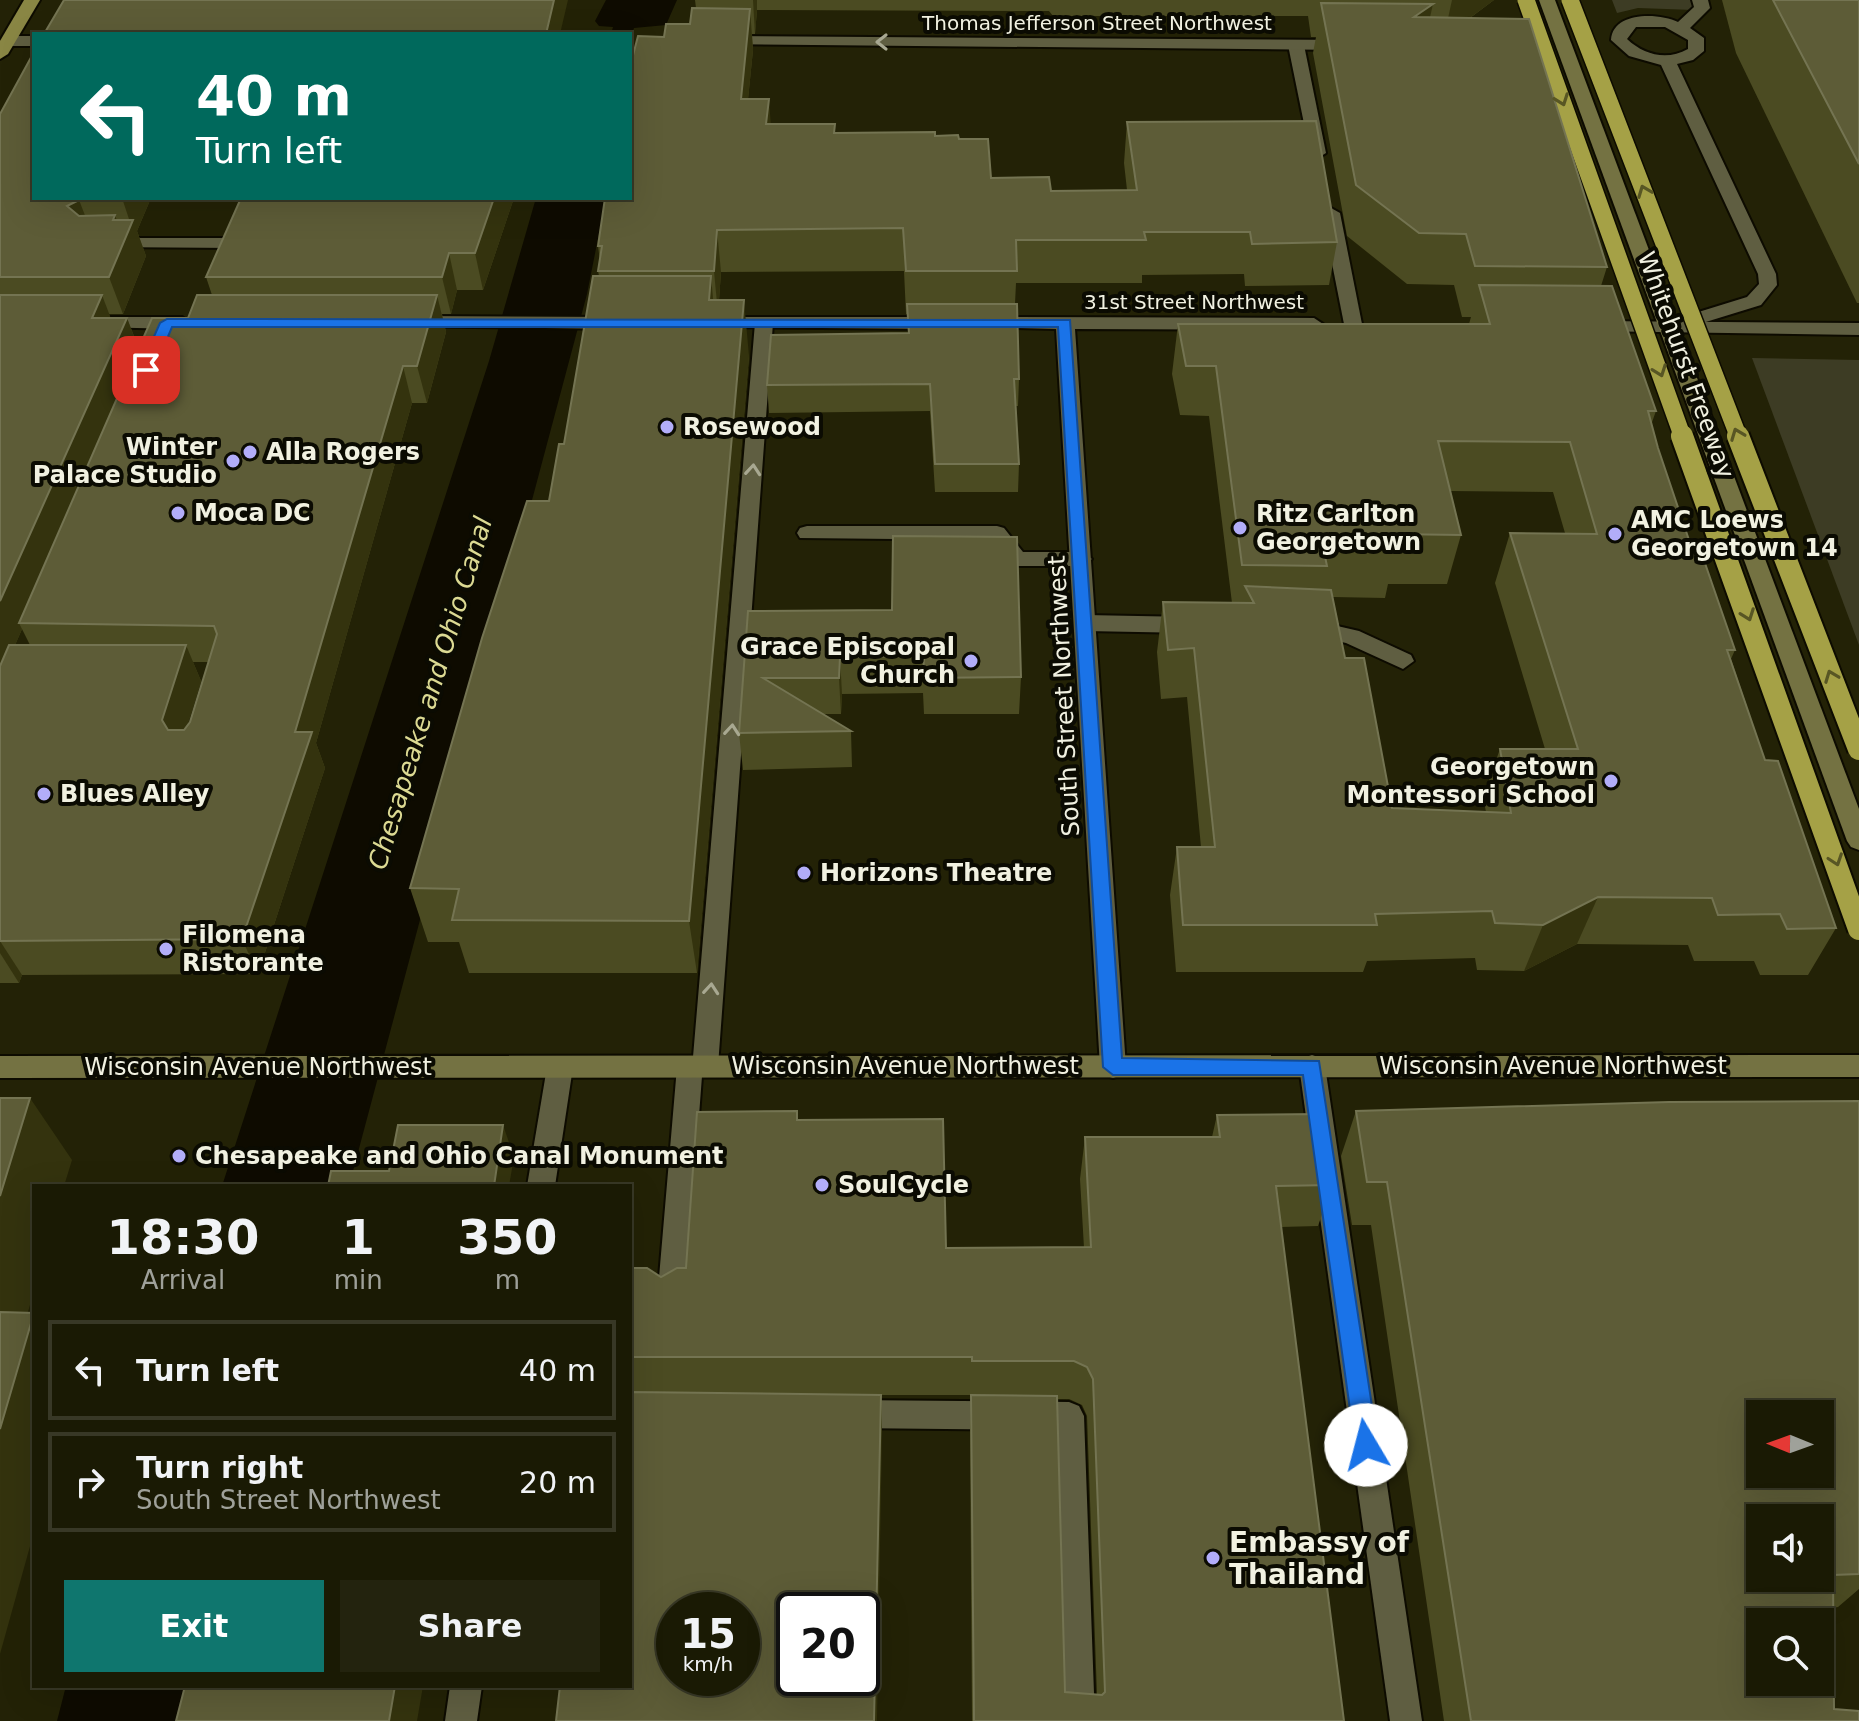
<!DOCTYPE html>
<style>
body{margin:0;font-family:"DejaVu Sans",sans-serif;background:#23230e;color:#f1f3f6;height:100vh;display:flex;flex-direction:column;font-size:30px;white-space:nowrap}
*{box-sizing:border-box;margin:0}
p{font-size:26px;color:#9fa19a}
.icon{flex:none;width:44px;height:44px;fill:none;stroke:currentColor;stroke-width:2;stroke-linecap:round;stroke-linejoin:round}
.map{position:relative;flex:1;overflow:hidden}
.details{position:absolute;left:32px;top:1184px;width:600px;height:504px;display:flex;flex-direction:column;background:#1a1a04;border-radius:0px;box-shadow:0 8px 32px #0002,0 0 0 2px #383826}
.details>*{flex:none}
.guide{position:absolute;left:32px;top:32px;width:600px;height:168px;border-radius:0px;box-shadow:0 8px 32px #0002,0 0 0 2px #383826;background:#00695c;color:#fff;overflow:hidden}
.needle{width:52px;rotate:271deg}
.buttons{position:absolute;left:1746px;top:1400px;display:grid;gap:16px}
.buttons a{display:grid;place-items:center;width:88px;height:88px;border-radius:0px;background:#1a1a04;box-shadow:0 8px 32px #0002,0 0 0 2px #383826;font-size:40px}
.speed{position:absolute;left:656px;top:1592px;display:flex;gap:16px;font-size:40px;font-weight:700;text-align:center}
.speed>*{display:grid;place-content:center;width:104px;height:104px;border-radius:50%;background:#1a1a04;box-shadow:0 8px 32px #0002,0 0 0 2px #383826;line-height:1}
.speed small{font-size:20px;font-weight:400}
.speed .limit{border:4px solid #111;border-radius:12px;background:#fff;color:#111}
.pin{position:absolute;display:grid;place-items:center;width:68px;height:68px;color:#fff;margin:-34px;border-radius:16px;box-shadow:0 4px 12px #0006}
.me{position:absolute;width:88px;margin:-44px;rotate:352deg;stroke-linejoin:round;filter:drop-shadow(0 0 6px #0008)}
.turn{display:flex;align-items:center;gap:28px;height:168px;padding:0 32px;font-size:36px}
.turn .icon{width:104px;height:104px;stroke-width:2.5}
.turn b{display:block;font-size:56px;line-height:68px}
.eta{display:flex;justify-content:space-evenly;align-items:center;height:136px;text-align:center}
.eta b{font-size:48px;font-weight:700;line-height:56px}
.button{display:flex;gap:16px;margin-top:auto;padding:16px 32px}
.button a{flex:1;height:92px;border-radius:0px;background:#0f766e;color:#fff;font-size:32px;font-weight:700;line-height:92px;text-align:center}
.button a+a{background:#23230e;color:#f1f3f6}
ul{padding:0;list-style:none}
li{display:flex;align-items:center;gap:24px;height:100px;margin:0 16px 12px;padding:0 16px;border:4px solid #383826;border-radius:0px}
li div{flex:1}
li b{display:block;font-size:30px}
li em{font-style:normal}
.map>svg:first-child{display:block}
.green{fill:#3d3c24}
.water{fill:#0e0b00}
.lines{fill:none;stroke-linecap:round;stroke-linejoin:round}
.service-casing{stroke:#0d0b00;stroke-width:4}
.minor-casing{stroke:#0d0b00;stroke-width:4}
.secondary-casing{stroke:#0d0b00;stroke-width:4}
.primary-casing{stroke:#0d0b00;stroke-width:4}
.service{fill:#5f5e41;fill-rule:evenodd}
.minor{fill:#5f5e41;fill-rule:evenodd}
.secondary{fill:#747242;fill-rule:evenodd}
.primary{fill:#898644;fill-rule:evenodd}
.motorway-bridge-far1-casing{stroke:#0d0b00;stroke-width:20;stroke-linecap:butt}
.motorway-bridge-casing{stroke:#0d0b00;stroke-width:26;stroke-linecap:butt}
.motorway-bridge-far1{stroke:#a5a146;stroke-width:17}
.motorway-bridge{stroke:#a5a146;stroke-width:22}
.wall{fill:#4b4b22;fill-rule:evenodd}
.shaded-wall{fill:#34330e}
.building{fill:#5d5c37;stroke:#747452;stroke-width:2;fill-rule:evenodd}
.oneway{stroke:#a8a891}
.oneway2{stroke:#585624}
.route{fill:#1a73e8;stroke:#114b97;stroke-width:2}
.poi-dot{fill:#b2adf9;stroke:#0b0b02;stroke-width:3}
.labels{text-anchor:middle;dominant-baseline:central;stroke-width:8;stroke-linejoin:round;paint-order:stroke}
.far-street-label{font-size:20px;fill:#f1f1e1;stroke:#0b0b02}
.street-label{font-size:24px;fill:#f1f1e1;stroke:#0b0b02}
.poi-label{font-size:24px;font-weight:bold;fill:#f1f1e1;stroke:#0b0b02;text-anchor:start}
.water-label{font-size:26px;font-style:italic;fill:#dcda93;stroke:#0b0b02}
.near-poi-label{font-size:28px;font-weight:bold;fill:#f1f1e1;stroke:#0b0b02;text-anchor:start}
</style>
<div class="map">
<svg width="1859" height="1721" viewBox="0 0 1859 1721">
<rect width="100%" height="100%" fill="#232206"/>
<!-- green -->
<g class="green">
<polygon points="1612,0 1692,0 1694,10 1638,8 1617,13"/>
<polygon points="1752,358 1859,360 1859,645"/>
</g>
<!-- water -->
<g class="water">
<polygon points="606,0 677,0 666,25 634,28 630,40 630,34 611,34 613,27 599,26 595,21"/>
<polygon points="536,198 606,198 587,294 349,1186 222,1186 489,361"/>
<polygon points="66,1686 223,1686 215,1721 57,1721"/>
</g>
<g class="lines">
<!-- service casing -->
<g class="service-casing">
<g id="service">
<path d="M1692,0h16l2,8 -20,20 14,10v13l-11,9 -16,4 99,210 1,11 -16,20 -91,28 -9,-6 2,-4 84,-26 12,-13 -1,-10 -97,-209 -32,-9 -18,-16c2,-29 48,-27 67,-18l16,-15zM1636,27h29l23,13v9c-21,12 -44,6 -61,-10z"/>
<polygon points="1296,40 1304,45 1326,153 1318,158 1310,153 1288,45"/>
<polygon points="1331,208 1340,213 1362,324 1353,330 1344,324 1322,213"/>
<polygon points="108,238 236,238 245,243 236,248 102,247 102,239"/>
<polygon points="764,317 773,323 718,1066 714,1074 702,1076 685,1301 681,1310 671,1314 661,1310 657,1301 677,1067 681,1059 693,1057 755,323"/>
<polygon points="807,526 997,526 1004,528 1023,552 1082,552 1092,559 1082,566 1017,566 1010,564 991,540 800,538 797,533 800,528"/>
<polygon points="1085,615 1191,617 1202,625 1191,633 1085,631 1074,623"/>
<polygon points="1307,619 1359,631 1411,655 1414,661 1403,669 1346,643 1299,632 1296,627"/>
<polygon points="1312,1055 1321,1058 1325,1066 1422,1721 1390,1721 1299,1066 1303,1058"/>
<polygon points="849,1400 1069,1402 1079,1406 1084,1416 1095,1721 1063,1721 1055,1430 849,1428 839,1424 834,1414 839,1404"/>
</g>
</g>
<!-- minor casing -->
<g class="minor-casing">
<g id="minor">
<polygon points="34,36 34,46 8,46 0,41 8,36"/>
<polygon points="720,36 1348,40 1356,45 1348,50 714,44 714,38"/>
<polygon points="410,316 618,317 627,323 618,329 403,326 401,322"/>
<polygon points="98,317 182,317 191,323 182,329 91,327 89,323"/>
<polygon points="714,317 938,317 947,323 938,329 707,327 707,319"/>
<polygon points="986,317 1314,318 1323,324 1314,330 1075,329 1126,1067 1122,1075 1113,1078 1104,1075 1100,1067 1056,329 979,327 979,319"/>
<polygon points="1594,321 1859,323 1859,335 1587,331 1585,327"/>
<polygon points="560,1056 569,1059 573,1067 555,1186 527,1186 547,1067 551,1059"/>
<polygon points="450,1686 482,1686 477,1721 445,1721"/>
</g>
</g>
<!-- secondary casing -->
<g class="secondary-casing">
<g id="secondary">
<polygon points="1539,0 1555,0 1859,809 1859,850 1851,847 1847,841"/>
<polygon points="1859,1055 1859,1077 0,1078 0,1056"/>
</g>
</g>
<!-- primary casing -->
<g class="primary-casing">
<polygon id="primary" points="24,0 40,0 8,54 0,59 0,41"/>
</g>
<!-- service -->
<use href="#service" class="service"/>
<!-- minor -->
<use href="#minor" class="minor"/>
<!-- secondary -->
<use href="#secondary" class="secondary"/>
<!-- primary -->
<use href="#primary" class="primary"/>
<!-- motorway-bridge-far1 casing -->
<g class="motorway-bridge-far1-casing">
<g id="motorway-bridge-far1">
<polyline points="1526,0 1683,438"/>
<polyline points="1570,0 1739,438"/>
</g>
</g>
<!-- motorway-bridge casing -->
<g class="motorway-bridge-casing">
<g id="motorway-bridge">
<polyline points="1682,436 1859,929"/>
<polyline points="1738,436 1859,749"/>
</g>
</g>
<!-- motorway-bridge-far1 -->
<use href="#motorway-bridge-far1" class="motorway-bridge-far1"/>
<!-- motorway-bridge -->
<use href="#motorway-bridge" class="motorway-bridge"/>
</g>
<!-- wall -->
<g class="wall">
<path d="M695,0h799l-24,18 137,249 -6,19 55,125 -5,14 7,23 32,95 45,107 -4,9 34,101 71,168 -28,47h-48l-6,-14h-60l-6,-16 -111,-1 -53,27 -47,-1 -2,-12 -108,3 -4,11h-187l-6,-77 7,-48h24l-14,-150 -26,2 -4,-47 6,-50 69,1 -23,-187 -29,-1 -8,-41 6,-50h291l2,-7h-9l-8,-32 -47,-1 -60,-48 -34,-183 3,-16h-5l-3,-21h-255l-4,-5 -292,-1 -2,24h-3l1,16 -5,49 23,25h64v9l100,3 24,3 32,39 60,13 76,-1 -3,-27 3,-41 210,120 -8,43 -84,1 -1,-12 -102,1v8h-126l-1,21 4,75 -1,27h-2l3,58 -1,28h-83l-5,-81 -161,2 -2,-28 141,-52 -1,-19h-1l-2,-43 -183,1 -2,28 30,56 -52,617h-228l-10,-31h-31l-18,-54 139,-387 15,-57 35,-168 -1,-5 2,-10 -2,-15 66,-209 26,-13 6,-16zM1450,491l103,1 12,41h-55l-15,50 50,166h-45l-17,48 3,15 -94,-4 -47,-150 -12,-61 52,1 3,-14h59l14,-49z"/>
<polygon points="1722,0 1859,0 1859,303 1857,303 1736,53"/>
<path d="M0,114l34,84h117l-14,33 9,25 -23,58h-14l1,4h17l12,31 49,-31 24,-23 -6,-18 35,-79h273l-31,92h-26l-6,24h-9l4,18 -19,71h-15l-96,340 9,25 -67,206 -236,1 -3,8h-19zM22,629l8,16h-15zM193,662h16l-19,60 -3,4 14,-45z"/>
<polygon points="748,611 1021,677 1019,714 924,714 923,693 842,694 841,714 823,714 851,731 852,767 743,770 739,733"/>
<polygon points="1859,1101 1859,1589 1838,1607 1833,1608 1834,1709 1859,1721 1444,1721 1371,1225 1352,1225 1341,1156 1356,1111"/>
<path d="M1217,1115l115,70 -14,41 -37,1 63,494h-372l-2,-289 1,-34h-1v-3h-89l1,36 -252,255v-418l31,9 25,-9 112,-148 148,128h138l-4,-69 5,-42h127zM1057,1399h12l13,6 5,11 10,279 -32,-3z"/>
</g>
<!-- shaded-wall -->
<g class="shaded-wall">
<polygon points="554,0 568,0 560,34 546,34"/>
<polygon points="753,0 757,0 757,10 755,34"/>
<polygon points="1452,0 1494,0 1444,37"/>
<polygon points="1433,4 1422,53 1414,17"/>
<polygon points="750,9 753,50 744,140 741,99"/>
<polygon points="769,99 772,141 766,124"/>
<polygon points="122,198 151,198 137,231 146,256 123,314 109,277 113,220 115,215 124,241 131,225"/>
<polygon points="494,198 514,198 483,290 475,253"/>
<polygon points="79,200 93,236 67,206"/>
<polygon points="717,230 721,272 718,314 714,271"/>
<polygon points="449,253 457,290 451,314 442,277"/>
<polygon points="711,276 716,332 709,300"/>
<polygon points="102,295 116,332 92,318"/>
<polygon points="437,295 446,332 427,403 417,366"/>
<polygon points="744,300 749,356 697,973 689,921"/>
<polygon points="127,318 141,355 19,623 22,629 0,680 0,601"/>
<polygon points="403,366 412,403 316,743 325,768 258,974 242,939 295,732"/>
<polygon points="186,645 201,681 178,756 162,720"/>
<polygon points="840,657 842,694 841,714 839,678"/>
<polygon points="1598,897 1577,944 1524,971 1543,925"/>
<polygon points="0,941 22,975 19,983 0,953"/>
<polygon points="30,1098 72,1160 64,1186 34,1186 34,1291 12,1367 0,1352 0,1196"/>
<polygon points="503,1125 514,1157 509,1186 494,1186"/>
<polygon points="34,1315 34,1532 0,1654 0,1429"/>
<polygon points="881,1395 882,1431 877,1721 874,1721"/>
<polygon points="395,1686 423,1686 417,1721 389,1721"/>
</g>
<!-- building -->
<g class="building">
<polygon points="64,0 554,0 546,34 44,34"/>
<polygon points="1773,0 1859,0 1859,164"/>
<polygon points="1321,3 1433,4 1414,17 1529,19 1607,267 1475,266 1466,234 1419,233 1356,185"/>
<polygon points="692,8 750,9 741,99 769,99 766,124 835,124 834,133 935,132 935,136 958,135 959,139 988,139 991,178 1049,177 1051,191 1137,190 1127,122 1316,121 1337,242 1252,244 1250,232 1144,232 1146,240 1016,240 1017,271 906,271 903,228 717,230 714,271 598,271 602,246 598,246 605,198 630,198 630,67 638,36 664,37 666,24 690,24"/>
<polygon points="34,52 34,198 122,198 122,199 79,200 67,206 79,216 115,215 113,220 133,220 109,277 0,277 0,114"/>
<polygon points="241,198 494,198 475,253 449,253 442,277 206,277"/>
<polygon points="593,276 711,276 709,300 744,300 689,921 452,920 459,889 410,888 482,638 527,501 549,501 559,444 564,444"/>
<polygon points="1479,285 1612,286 1656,411 1648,411 1658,448 1690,543 1698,543 1735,650 1727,650 1765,760 1778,761 1836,928 1787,929 1780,914 1718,915 1712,898 1598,897 1543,925 1495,923 1492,911 1375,914 1377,925 1183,925 1177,847 1215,847 1194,648 1168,650 1163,602 1254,603 1245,586 1331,590 1345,658 1364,658 1392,808 1511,813 1500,749 1578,749 1510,533 1597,534 1570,442 1438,441 1461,535 1393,534 1397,548 1323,547 1327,566 1242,565 1216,366 1186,366 1178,324 1490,324"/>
<polygon points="0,295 102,295 92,318 127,318 0,601"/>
<polygon points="197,295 437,295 417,366 403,366 295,732 312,732 242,939 0,941 0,666 9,645 186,645 162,720 168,730 184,730 190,722 217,634 214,626 19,623 152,318 188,318"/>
<polygon points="907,304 1017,304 1019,379 1014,379 1019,464 935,464 930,384 767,385 771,335 909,333"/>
<polygon points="893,536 1017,537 1021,677 923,678 924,656 840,657 839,678 763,678 851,731 739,733 748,611 892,610"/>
<polygon points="0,1098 30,1098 0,1196"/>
<path d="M1859,1101v473l-26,1 1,134 25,2v10h-388l-84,-539h-20l-11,-71 313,-9zM1760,1414h60v60h-60zM1760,1518h60v60h-60zM1760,1622h60v60h-60z"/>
<polygon points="797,1111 797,1120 943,1119 946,1248 1091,1247 1085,1137 1220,1137 1217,1115 1321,1114 1332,1185 1276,1186 1344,1721 974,1721 971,1395 1057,1396 1065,1692 1102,1695 1105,1692 1093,1379 1087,1367 1074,1361 972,1361 972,1357 630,1357 630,1268 647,1268 661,1277 677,1268 686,1268 697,1112"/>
<polygon points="398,1125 503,1125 494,1186 328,1186 331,1171 389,1171"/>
<polygon points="0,1312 34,1313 0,1429"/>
<path d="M630,1392l251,3 -7,326h-318l4,-35h70zM674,1610h68v68h-68zM794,1610h68v68h-68z"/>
<polygon points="185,1686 395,1686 389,1721 176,1721"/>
</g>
<!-- one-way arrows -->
<defs><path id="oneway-chevron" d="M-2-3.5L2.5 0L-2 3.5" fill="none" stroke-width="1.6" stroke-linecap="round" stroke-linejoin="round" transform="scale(2)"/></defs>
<g class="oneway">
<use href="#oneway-chevron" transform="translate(882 42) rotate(-180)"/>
<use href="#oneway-chevron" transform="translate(753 470) rotate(-85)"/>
<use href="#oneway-chevron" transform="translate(732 730) rotate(-85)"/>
<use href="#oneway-chevron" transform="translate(711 989) rotate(-85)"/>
</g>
<g class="oneway2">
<use href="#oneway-chevron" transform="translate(1562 100) rotate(70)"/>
<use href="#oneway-chevron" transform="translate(1644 191) rotate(-111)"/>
<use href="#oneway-chevron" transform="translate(1660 371) rotate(70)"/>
<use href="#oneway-chevron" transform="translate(1737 434) rotate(-111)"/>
<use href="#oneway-chevron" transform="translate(1748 615) rotate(70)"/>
<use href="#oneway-chevron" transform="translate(1831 676) rotate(-111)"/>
<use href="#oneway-chevron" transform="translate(1836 860) rotate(71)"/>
</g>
<!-- route -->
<polygon class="route" points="167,319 1070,320 1122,1058 1319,1061 1378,1445 1374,1453 1366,1456 1358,1453 1355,1445 1303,1075 1113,1075 1103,1067 1058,327 172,327 154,370 141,373 139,370 160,323"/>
<!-- markers -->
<g class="poi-dot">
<circle cx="667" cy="427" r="8"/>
<circle cx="250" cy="452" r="8"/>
<circle cx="233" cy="461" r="8"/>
<circle cx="178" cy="513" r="8"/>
<circle cx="1240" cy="528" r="8"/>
<circle cx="1615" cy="534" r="8"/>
<circle cx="971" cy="661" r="8"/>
<circle cx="1611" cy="781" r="8"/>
<circle cx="44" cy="794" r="8"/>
<circle cx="804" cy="873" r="8"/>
<circle cx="166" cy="949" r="8"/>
<circle cx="179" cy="1156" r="8"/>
<circle cx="822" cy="1185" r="8"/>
<circle cx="1213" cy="1558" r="8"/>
</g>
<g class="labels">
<!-- far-street labels -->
<g class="far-street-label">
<text x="1097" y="23">Thomas Jefferson Street Northwest</text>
<text x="1194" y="302">31st Street Northwest</text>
</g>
<!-- street labels -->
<g class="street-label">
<text transform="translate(1686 365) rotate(70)">Whitehurst Freeway</text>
<text transform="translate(1064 696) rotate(-93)">South Street Northwest</text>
<text x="905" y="1066">Wisconsin Avenue Northwest</text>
<text x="1553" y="1066">Wisconsin Avenue Northwest</text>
<text x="258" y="1067">Wisconsin Avenue Northwest</text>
</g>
<!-- poi labels -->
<g class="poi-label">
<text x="683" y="427">Rosewood</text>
<text x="217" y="447" text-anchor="end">Winter<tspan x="217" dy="28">Palace Studio</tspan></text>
<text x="266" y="452">Alla Rogers</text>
<text x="194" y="513">Moca DC</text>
<text x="1256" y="514">Ritz Carlton<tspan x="1256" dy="28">Georgetown</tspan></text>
<text x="1631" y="520">AMC Loews<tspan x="1631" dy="28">Georgetown 14</tspan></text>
<text x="955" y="647" text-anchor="end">Grace Episcopal<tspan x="955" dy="28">Church</tspan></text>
<text x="1595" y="767" text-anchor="end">Georgetown<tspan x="1595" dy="28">Montessori School</tspan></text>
<text x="60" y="794">Blues Alley</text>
<text x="820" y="873">Horizons Theatre</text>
<text x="182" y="935">Filomena<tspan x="182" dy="28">Ristorante</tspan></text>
<text x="195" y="1156">Chesapeake and Ohio Canal Monument</text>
<text x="838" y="1185">SoulCycle</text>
</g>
<!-- water labels -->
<g class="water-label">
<text transform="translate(430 693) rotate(-73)">Chesapeake and Ohio Canal</text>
</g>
<!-- near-poi labels -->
<g class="near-poi-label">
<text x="1229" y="1542">Embassy of<tspan x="1229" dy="32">Thailand</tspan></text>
</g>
</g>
</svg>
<div class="buttons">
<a><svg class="needle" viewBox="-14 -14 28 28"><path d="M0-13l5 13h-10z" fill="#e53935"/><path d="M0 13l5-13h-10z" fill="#9fa19a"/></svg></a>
<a><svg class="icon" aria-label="sound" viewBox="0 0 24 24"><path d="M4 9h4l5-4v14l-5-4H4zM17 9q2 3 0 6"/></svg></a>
<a><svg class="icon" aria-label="search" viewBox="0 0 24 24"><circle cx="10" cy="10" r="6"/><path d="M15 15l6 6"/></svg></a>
</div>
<div class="speed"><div>15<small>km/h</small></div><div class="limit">20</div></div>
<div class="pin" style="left:146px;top:370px;background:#d93025"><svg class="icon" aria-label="arrive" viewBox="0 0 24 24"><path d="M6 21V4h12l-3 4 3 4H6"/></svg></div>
<svg class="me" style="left:1366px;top:1445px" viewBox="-20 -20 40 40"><circle r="19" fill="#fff"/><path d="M0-13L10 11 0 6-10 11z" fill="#1a73e8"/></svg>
<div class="guide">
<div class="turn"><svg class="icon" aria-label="left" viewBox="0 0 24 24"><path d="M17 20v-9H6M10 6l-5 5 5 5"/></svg><div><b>40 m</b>Turn left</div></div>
</div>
<section class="details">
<div class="eta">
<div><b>18:30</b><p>Arrival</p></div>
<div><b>1</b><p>min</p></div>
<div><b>350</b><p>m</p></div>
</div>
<ul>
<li><svg class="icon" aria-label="left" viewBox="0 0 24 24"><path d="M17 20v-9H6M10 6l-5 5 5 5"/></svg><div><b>Turn left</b></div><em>40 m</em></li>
<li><svg class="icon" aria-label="right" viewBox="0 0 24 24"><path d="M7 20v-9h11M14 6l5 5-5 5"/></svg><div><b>Turn right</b><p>South Street Northwest</p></div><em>20 m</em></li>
</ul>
<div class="button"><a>Exit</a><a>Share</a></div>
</section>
</div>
